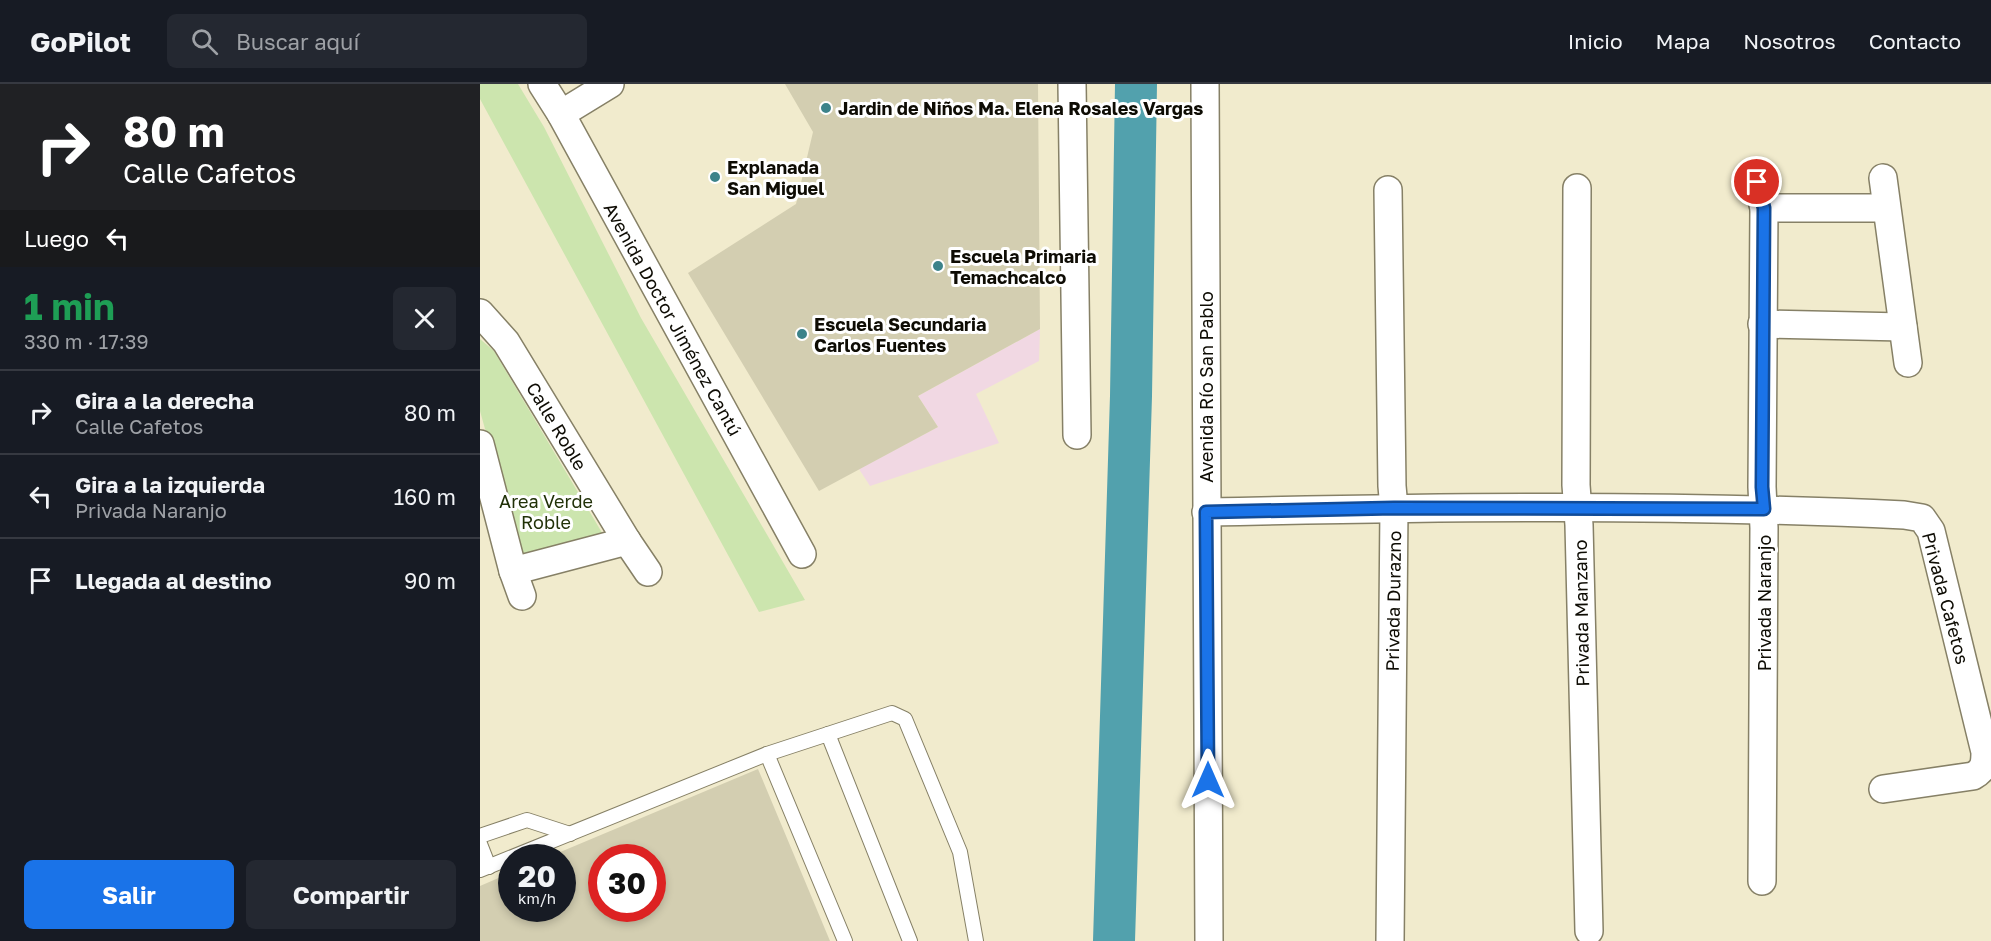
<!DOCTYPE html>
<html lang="es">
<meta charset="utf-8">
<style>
body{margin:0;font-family:"Golos Text",sans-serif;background:#242831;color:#f1f3f6;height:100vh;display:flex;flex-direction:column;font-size:22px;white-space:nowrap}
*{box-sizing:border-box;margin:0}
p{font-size:20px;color:#9ea1a6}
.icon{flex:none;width:33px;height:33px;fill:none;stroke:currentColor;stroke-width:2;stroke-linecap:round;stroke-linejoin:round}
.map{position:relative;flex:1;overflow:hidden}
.panel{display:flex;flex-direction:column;background:#171b24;width:480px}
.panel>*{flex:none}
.top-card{background:#202124;color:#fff;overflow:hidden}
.speed{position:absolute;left:18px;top:760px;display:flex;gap:12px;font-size:30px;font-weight:700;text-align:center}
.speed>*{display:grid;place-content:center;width:78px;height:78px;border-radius:50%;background:#171b24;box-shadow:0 3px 9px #0003;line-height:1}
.speed small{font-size:15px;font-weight:400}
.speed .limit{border:9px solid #d22;background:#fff;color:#111}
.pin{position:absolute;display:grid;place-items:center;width:51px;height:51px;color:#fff;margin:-26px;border:3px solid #fff;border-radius:50%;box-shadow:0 2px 6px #0007}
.me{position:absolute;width:66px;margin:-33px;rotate:0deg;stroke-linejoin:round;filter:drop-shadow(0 0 4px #0008)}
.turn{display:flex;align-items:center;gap:21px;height:126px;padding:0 24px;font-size:27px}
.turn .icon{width:78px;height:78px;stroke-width:2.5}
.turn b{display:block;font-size:42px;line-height:51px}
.then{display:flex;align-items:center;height:57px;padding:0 24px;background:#0003;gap:12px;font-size:22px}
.round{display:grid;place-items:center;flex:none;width:63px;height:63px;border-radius:9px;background:#242831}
.summary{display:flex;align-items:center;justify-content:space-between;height:102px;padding:0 24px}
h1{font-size:36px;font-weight:700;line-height:45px;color:#1e9e55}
.action{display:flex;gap:12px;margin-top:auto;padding:12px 24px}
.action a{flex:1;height:69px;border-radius:9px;background:#1a73e8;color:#fff;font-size:24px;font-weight:700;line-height:69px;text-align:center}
.action a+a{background:#242831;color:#f1f3f6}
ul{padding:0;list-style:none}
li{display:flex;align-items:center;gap:18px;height:84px;padding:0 24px;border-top:2px solid #363941}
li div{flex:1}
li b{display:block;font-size:22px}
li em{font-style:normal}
header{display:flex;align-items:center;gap:36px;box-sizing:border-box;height:84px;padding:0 30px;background:#171b24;border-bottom:2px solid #363941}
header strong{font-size:28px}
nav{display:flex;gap:33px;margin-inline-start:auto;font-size:21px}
.search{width:420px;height:54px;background:#242831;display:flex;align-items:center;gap:15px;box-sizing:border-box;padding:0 21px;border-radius:9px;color:#9ea1a6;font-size:22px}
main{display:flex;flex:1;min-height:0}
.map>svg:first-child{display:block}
.commercial{fill:#f1d8e3}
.green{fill:#cce5ae}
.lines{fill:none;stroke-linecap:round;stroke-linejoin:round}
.river{stroke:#52a1ad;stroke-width:42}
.building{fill:#d3ceb1;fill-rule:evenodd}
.lane-casing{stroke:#868066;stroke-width:16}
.street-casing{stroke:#868066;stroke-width:30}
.lane{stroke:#fff;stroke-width:14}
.street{stroke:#fff;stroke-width:27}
.route-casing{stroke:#114b97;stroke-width:15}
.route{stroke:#1a73e8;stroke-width:10}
.poi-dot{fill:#3c838a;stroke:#fff;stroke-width:2}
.labels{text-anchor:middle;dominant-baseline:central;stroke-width:6;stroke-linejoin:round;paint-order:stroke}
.poi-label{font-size:18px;font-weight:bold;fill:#0e0c04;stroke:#fff;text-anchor:start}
.street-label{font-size:18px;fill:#0e0c04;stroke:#fff}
.park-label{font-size:18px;fill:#213108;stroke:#fff}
</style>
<header>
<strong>GoPilot</strong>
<div class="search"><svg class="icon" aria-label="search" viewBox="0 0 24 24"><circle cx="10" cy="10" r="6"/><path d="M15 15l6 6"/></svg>Buscar aquí</div>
<nav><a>Inicio</a><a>Mapa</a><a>Nosotros</a><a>Contacto</a></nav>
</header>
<main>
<section class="panel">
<div class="top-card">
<div class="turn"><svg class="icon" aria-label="right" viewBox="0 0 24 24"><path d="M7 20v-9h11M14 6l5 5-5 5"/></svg><div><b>80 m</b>Calle Cafetos</div></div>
<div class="then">Luego<svg class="icon" aria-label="left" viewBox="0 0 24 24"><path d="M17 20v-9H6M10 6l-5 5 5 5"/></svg></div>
</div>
<div class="summary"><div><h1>1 min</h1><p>330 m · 17:39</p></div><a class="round"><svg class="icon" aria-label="close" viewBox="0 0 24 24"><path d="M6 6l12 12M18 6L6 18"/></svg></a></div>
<ul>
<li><svg class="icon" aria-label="right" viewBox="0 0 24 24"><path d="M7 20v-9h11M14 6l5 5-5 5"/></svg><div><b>Gira a la derecha</b><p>Calle Cafetos</p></div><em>80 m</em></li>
<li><svg class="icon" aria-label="left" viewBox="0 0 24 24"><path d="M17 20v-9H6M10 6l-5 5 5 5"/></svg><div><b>Gira a la izquierda</b><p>Privada Naranjo</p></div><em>160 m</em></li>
<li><svg class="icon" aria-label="arrive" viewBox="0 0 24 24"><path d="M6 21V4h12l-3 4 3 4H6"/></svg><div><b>Llegada al destino</b></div><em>90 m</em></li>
</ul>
<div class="action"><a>Salir</a><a>Compartir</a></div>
</section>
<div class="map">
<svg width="1511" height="857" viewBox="0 0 1511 857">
<rect width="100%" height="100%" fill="#f1ebcd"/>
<!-- commercial -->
<polygon class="commercial" points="560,245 559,277 496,310 519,359 390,402 379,385 458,343 438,312"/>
<!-- green -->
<g class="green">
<polygon points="0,0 38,0 64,43 161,234 325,516 279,528 0,15"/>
<polygon points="0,255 14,267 124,452 40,470 0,327"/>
</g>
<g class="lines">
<!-- river -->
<polyline class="river" points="634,857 651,312 656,0"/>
</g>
<!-- building -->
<g class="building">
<polygon points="305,0 558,0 560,245 438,312 458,343 339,407 208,189 316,120 333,48"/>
<path d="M278,685l72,172h-350v-55l32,-14v37h50v-51h-16zM122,774h50v51h-50z"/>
</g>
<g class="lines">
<!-- lane casing -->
<g class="lane-casing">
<g id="lane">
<polyline points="348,650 412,629 425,635 480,768 496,857"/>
<polyline points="287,670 365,857"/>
<polyline points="0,752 47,736 90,750"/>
<polyline points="0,760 9,783"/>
<polyline points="0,786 287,670 348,650 430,857"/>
</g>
</g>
<!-- street casing -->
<g class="street-casing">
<g id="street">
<polyline points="62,0 81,30 322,470"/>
<polyline points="592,0 597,351"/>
<polyline points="725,0 729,857"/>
<polyline points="81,30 130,0"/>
<polyline points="1403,94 1428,279"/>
<polyline points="1277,98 1284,124 1282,403 1284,444 1282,797"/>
<polyline points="1097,104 1096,401 1099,441 1109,847"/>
<polyline points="908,106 912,402 914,424 910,857"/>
<polyline points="1284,124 1406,124"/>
<polyline points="0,229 26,258 147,457 168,488"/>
<polyline points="1282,240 1423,243"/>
<polyline points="0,360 33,487 42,512"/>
<path d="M726,428c232,-5 465,-8 698,3l18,3 9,13 54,221c0,12 -1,18 -12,24l-90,13"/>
<polyline points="33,487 147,457"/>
</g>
</g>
<!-- lane -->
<use href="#lane" class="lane"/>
<!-- street -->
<use href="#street" class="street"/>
</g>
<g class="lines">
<!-- route casing -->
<g class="route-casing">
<polyline id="route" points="728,696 726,428 914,424 1284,425 1282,403 1284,124 1277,98"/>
</g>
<!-- route -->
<use href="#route" class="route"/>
</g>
<!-- markers -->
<g class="poi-dot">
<circle cx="346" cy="24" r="6"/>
<circle cx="235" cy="93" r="6"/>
<circle cx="458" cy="182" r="6"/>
<circle cx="322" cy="250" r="6"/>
</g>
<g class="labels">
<!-- poi labels -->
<g class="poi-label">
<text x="358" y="24">Jardin de Niños Ma. Elena Rosales Vargas</text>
<text x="247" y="83">Explanada<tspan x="247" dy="21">San Miguel</tspan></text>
<text x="470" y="172">Escuela Primaria<tspan x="470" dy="21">Temachcalco</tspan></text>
<text x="334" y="240">Escuela Secundaria<tspan x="334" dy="21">Carlos Fuentes</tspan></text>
</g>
<!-- street labels -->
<g class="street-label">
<text transform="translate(193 235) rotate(61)">Avenida Doctor Jiménez Cantú</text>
<text transform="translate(726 303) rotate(-90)">Avenida Río San Pablo</text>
<text transform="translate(77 342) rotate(59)">Calle Roble</text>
<text transform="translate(1466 514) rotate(75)">Privada Cafetos</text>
<text transform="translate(913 517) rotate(-89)">Privada Durazno</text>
<text transform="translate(1284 519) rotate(-90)">Privada Naranjo</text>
<text transform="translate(1101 529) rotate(-91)">Privada Manzano</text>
</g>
<!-- park labels -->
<g class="park-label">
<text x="66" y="417">Area Verde<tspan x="66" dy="21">Roble</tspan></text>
</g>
</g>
</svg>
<div class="speed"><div>20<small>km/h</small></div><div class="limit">30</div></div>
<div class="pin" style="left:1277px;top:98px;background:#d93025"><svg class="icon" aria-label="arrive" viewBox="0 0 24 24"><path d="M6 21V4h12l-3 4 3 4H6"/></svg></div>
<svg class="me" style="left:728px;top:696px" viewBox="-20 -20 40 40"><path d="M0-17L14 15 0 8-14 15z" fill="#1a73e8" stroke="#fff" stroke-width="4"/></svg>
</div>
</main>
